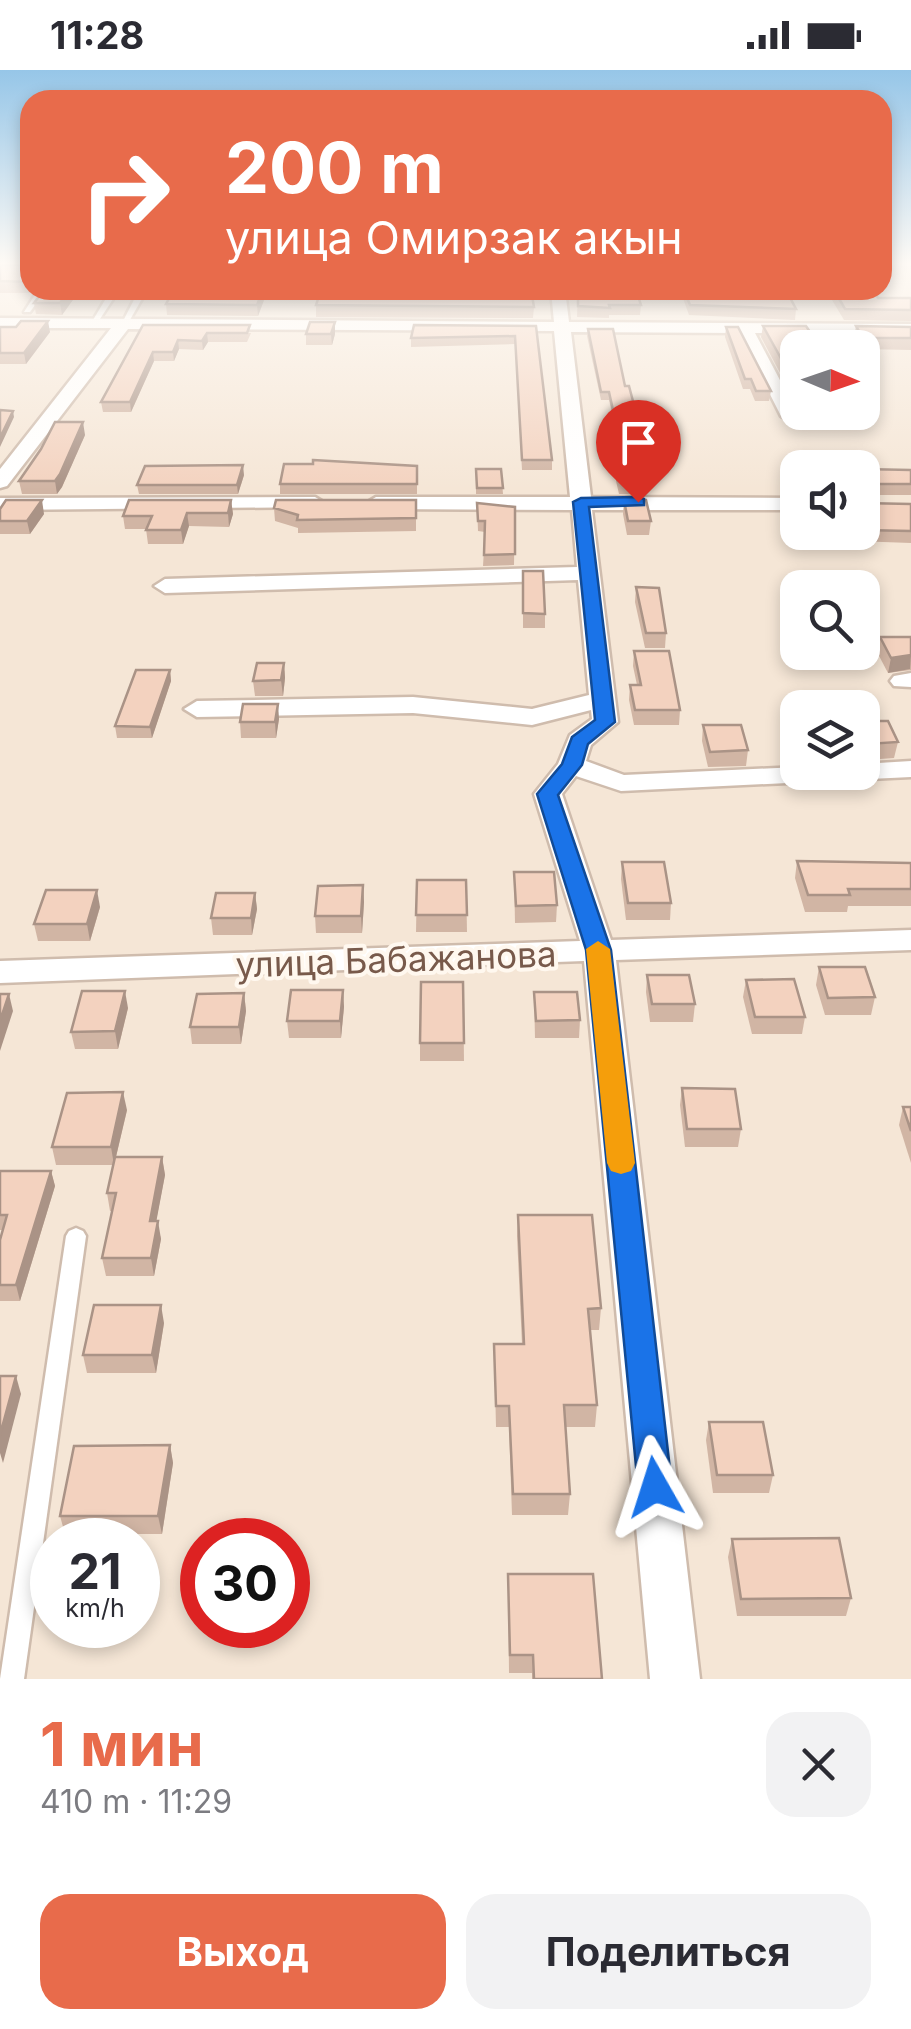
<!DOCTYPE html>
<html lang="ru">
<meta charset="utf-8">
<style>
body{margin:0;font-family:Inter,sans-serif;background:#f2f2f3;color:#2b2b33;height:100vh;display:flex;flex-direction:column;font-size:38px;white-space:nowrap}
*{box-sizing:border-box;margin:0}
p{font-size:32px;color:#7c7c81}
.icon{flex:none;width:55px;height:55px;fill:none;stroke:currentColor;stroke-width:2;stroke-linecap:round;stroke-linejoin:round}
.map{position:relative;height:1609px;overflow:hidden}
.drawer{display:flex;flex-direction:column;background:#fff;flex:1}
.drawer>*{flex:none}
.hud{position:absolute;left:20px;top:20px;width:872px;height:210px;border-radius:30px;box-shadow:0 5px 15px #0003;background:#e86b4b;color:#fff;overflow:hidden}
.needle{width:65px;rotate:92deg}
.tools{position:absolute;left:780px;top:260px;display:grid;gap:20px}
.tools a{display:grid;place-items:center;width:100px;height:100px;border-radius:20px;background:#fff;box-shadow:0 5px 15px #0003;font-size:50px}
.speed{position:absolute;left:30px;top:1448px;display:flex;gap:20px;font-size:50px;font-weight:700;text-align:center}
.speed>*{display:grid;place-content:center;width:130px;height:130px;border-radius:50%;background:#fff;box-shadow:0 5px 15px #0003;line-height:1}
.speed small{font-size:25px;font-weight:400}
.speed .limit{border:15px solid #d22;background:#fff;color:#111}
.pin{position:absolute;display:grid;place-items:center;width:85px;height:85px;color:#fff;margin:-102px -42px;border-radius:50% 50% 50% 0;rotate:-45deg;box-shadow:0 0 10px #0007}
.pin .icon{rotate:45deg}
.me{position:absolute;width:110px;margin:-55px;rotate:354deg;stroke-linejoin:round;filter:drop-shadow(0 0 8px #0008)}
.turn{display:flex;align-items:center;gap:35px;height:210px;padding:0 40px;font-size:45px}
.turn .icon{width:130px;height:130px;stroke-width:2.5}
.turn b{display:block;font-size:70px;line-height:85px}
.round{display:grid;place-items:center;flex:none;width:105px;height:105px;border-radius:30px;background:#f2f2f3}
.summary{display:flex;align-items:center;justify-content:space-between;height:170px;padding:0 40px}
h1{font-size:60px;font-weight:700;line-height:75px;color:#e86b4b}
.button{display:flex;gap:20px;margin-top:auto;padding:20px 40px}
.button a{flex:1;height:115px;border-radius:30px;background:#e86b4b;color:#fff;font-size:40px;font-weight:700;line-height:115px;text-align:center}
.button a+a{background:#f2f2f3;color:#2b2b33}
.status{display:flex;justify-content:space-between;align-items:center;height:70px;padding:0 50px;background:#fff;direction:ltr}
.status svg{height:28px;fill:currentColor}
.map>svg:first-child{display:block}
.residential{fill:#f5e6d6;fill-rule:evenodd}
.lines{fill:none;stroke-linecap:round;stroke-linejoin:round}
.lane-casing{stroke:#cfbcad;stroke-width:5}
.street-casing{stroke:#cfbcad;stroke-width:5}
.lane{fill:#fff;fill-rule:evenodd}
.street{fill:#fff;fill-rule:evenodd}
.wall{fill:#d1b5a4}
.shaded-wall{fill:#aa9386}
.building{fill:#f3d2bf;stroke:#aa9386;stroke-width:2.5}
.route{fill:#1a73e8;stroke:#114b97;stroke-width:2.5}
.slow{fill:#f59e0b}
.labels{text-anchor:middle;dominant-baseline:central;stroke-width:8;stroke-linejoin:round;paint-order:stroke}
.street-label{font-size:35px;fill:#785a4b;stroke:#fff8ef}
</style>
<div class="status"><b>11:28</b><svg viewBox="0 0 49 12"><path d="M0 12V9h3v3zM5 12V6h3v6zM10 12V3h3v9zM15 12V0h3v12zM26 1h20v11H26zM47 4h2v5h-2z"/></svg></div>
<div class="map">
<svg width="911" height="1609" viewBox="0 0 911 1609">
<rect width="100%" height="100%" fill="#fdf4e8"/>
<!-- residential -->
<path class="residential" d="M0,195l30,25h852l1,-25h28v1414h-911zM798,278h64v64h-64zM798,398h64v64h-64zM798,518h64v64h-64zM798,638h64v64h-64zM52,1470h86v85h-86zM202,1470h86v85h-86z"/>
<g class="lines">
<!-- lane casing -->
<g class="lane-casing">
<g id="lane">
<polygon points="38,220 46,220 30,242 24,242"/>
<polygon points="111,220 119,220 96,255 90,255"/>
<polygon points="139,220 147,220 127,255 121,255"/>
<polygon points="76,1158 83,1161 86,1166 24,1609 0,1609 66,1166 69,1161"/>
</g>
</g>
<!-- street casing -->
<g class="street-casing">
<g id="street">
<polygon points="551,220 565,220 569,252 911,254 911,264 755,263 799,346 790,351 781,346 739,263 571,262 591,427 798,428 798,440 592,440 618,652 591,675 586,691 624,705 798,697 798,702 862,702 862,694 911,691 911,707 621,721 576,706 562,724 611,870 911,860 911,880 616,890 700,1609 650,1609 584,891 0,913 0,891 580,871 534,724 558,694 570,665 592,649 591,640 532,655 413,643 197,647 184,639 197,631 413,627 532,639 589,625 578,510 165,523 154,516 165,509 577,497 572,440 376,439 366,433 376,427 570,427 554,261 128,259 7,416 0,418 0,399 111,258 0,258 0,248 554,252"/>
<polygon points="315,427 325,433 322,437 0,440 0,428"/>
<polygon points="911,603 911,617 894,616 890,611 894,606"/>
</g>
</g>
<!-- lane -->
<use href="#lane" class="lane"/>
<!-- street -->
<use href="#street" class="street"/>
</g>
<!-- wall -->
<g class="wall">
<polygon points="0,195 30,195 30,220 34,220 32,223 0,223"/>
<polygon points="80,220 62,245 36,244 34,233"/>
<polygon points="263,220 264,230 258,246 167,245 166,234"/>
<polygon points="578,220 641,235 640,245 609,245 609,248 577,247"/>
<polygon points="680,220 786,220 796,239 795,250 689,245"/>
<polygon points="826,220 873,220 878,228 911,228 911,251 844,250"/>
<polygon points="424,224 534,237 533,248 316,247 316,235"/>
<polygon points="335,252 335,264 332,275 306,275 306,264"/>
<polygon points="143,255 251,263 247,272 208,272 203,280 179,279 174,291 154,291 131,342 103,342 101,332"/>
<polygon points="536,256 552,390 552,400 522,400 515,274 411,277 411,268"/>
<polygon points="763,256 798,278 798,331 795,331 761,267"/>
<polygon points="856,256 911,257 911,280 862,279 854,267"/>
<polygon points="0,257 50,262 26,294 0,294"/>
<polygon points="726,257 771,321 769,331 755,331 750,319 743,319 725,267"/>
<polygon points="588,259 640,358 640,366 617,366 609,330 601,330 587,266"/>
<polygon points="805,342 841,342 842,345 840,358 813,358"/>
<polygon points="85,365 62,417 57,424 22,424 19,411 41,379"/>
<polygon points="417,396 417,424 280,424 280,414"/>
<polygon points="617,397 642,411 641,424 619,424 616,411"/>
<polygon points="476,399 501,399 503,424 476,424"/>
<polygon points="862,399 911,400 911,425 862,425"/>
<polygon points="244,405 238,424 139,424 137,415"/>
<polygon points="231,430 233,444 229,457 189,456 183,474 148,474 146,459 125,459 123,446"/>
<polygon points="416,430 416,461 298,463 298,458 275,451 274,438"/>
<polygon points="624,430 651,451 649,465 627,465 623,444"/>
<polygon points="477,433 515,437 514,495 483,496 485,462 478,461"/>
<polygon points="862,433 911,434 911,473 827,470 824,462 862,462"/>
<polygon points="0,439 44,444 30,464 0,464"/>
<polygon points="523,501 545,544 545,558 523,558"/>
<polygon points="636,517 666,563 665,578 645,578 635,532"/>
<polygon points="880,567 911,567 911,600 888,603 877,582"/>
<polygon points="634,581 680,640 679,655 634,655 629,630 630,615 637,615 633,596"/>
<polygon points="284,593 285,608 283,626 255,626 253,611"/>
<polygon points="170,600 171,611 152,668 117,668 115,656"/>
<polygon points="279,649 276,668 241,668 240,652"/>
<polygon points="862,651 898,672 894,688 866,690 862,682"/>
<polygon points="703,655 748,680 746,696 708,697 702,671"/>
<polygon points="797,791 911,793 911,836 848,836 847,842 805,842 795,808"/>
<polygon points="622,792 671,833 670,850 626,850 621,809"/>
<polygon points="514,802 557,835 556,852 515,853"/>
<polygon points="417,810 466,810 467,862 416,862"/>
<polygon points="363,815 364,832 362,863 316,863 315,846"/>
<polygon points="255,823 257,839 252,865 213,865 211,848"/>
<polygon points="100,837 90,871 38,871 34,854"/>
<polygon points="819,897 875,927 871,945 825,945 816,915"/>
<polygon points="647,905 695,934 693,952 650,952 646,922"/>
<polygon points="746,910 805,947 802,964 752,964 743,927"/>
<polygon points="463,912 464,991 420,991 420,973"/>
<polygon points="343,920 344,937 341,968 289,968 287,951"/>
<polygon points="534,922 580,950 579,968 535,968"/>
<polygon points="244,923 246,941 241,974 192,974 190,957"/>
<polygon points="128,938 118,979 75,979 71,962"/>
<polygon points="682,1018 741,1059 738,1077 685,1077 680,1035"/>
<polygon points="903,1037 911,1037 911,1093 899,1055"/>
<polygon points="127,1040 116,1087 162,1087 165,1105 156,1151 161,1169 154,1206 106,1206 102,1188 112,1141 110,1141 107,1123 113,1095 56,1095 52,1077"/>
<polygon points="0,1101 51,1101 55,1116 20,1231 0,1231 0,1170 3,1160 0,1160"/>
<polygon points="518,1145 601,1238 599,1260 590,1260 597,1335 595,1357 565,1357 570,1424 568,1445 512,1445 509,1357 496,1357 494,1274 522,1274 517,1166"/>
<polygon points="164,1253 156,1303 87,1303 83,1285"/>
<polygon points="709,1352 773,1405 769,1423 713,1423 706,1370"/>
<polygon points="170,1375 173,1393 162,1464 65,1464 60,1446"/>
<polygon points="732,1469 851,1528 846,1546 737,1546 728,1487"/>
<polygon points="508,1504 602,1609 532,1609 532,1603 509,1603"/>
</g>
<!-- shaded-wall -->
<g class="shaded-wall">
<polygon points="70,220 80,220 62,245 60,233"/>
<polygon points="263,220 264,230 258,246 257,235"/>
<polygon points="48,251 50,262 26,294 24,283"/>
<polygon points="335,252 335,264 332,275 331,264"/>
<polygon points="207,263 208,272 203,280 202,271"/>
<polygon points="178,270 179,279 174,291 173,282"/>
<polygon points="153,282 154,291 131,342 130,332"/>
<polygon points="13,341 14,347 0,377 0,368"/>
<polygon points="83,352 85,365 62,417 57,424 55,411"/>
<polygon points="243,395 244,405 238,424 237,415"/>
<polygon points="42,430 44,444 30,464 27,451"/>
<polygon points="231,430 233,444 229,457 228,443"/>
<polygon points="187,443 189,456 183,474 181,460"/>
<polygon points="911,585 910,599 888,603 891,588"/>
<polygon points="284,593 285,608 283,626 281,610"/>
<polygon points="170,600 171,611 152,668 150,657"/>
<polygon points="278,634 279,649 276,668 275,652"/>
<polygon points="363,815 364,832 362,863 361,846"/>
<polygon points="97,820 100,837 90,871 87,854"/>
<polygon points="255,823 257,839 252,865 251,848"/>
<polygon points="343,920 344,937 341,968 340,951"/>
<polygon points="125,921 128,938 118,979 115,961"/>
<polygon points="244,923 246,941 241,974 239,957"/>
<polygon points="9,924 13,941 0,981 0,951"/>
<polygon points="123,1022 127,1040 114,1095 111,1077"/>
<polygon points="162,1087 165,1105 153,1169 150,1151"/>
<polygon points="51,1101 55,1116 20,1231 16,1215"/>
<polygon points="158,1151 161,1169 154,1206 151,1188"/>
<polygon points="161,1235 164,1253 156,1303 152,1285"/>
<polygon points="16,1306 21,1324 3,1393 0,1383 0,1365"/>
<polygon points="170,1375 173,1393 162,1464 158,1446"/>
</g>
<!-- building -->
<g class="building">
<polygon points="0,195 30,195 30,212 0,211"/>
<polygon points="44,220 70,220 60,233 34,233"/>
<polygon points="181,220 263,220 257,235 166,234 172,223 179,223"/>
<polygon points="321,220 423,220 422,224 494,225 494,220 531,220 534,237 316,235"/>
<polygon points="578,220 636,220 641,235 609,235 610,238 578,236"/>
<polygon points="684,220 786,220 796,239 690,235"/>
<polygon points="834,220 873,220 878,228 911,228 911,240 845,239"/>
<polygon points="21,251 48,251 24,283 0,283 0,257 16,257"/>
<polygon points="310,252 335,252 331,264 306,264"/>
<polygon points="143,255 250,255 247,263 207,263 202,271 178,270 173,282 153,282 130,332 101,332"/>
<polygon points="414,255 536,256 552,390 522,390 515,266 411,268"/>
<polygon points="763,256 806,256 821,278 798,278 798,319"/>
<polygon points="856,256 911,257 911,268 863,268"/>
<polygon points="726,257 738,257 771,321 756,321 751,309 745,309"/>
<polygon points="588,259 613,259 625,316 629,316 640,358 617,358 609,322 601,322"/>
<polygon points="0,340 13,341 0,368"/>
<polygon points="813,342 841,342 842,345 815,345"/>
<polygon points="55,352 83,352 60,404 55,411 19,411 41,379"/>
<polygon points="313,390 417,396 417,414 280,414 284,394 313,394"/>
<polygon points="243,395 237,415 137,415 145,396"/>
<polygon points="617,397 639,398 642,411 620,411"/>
<polygon points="476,399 501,399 503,418 477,418"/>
<polygon points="862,399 911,400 911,414 864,414 862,416"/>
<polygon points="6,430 42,430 27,451 0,451 0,439"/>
<polygon points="129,430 231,430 228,443 187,443 181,460 146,460 152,446 123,446"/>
<polygon points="276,430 416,430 416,448 297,450 298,445 274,438"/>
<polygon points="624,430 646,430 651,451 628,451"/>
<polygon points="477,433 515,437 515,484 484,485 485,451 478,451"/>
<polygon points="862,433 911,434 911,461 862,460"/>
<polygon points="523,501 543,501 545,544 523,543"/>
<polygon points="636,517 659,518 666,563 646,563"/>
<polygon points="880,567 911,567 911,585 891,588"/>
<polygon points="634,581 669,581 680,640 635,640 630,615 641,615"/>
<polygon points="257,593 284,593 281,610 253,611"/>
<polygon points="136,600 170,600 150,657 115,656"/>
<polygon points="243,634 278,634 275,652 240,652"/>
<polygon points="862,651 888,651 898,672 868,674 862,659"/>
<polygon points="703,655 741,655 748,680 710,682"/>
<polygon points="797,791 911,793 911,819 848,819 850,825 808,825"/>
<polygon points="622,792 664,792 671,833 628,833"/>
<polygon points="514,802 554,802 557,835 516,836"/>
<polygon points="417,810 466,810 467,845 416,845"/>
<polygon points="363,815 361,846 315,846 318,816"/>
<polygon points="46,820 97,820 87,854 34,854"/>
<polygon points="216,823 255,823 251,848 211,848"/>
<polygon points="819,897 865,897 875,927 828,928"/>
<polygon points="647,905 689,905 695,934 652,934"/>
<polygon points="794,909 805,947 755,947 746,910"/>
<polygon points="421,912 463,912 464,973 420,973"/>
<polygon points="291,920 343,920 340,951 287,951"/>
<polygon points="82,921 125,921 115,961 71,962"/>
<polygon points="534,922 577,922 580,950 536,951"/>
<polygon points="244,923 239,957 190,957 197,924"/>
<polygon points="0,924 9,924 0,951"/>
<polygon points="682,1018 735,1019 741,1059 687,1059"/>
<polygon points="123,1022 111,1077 52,1077 67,1023"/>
<polygon points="903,1037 911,1037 911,1061"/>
<polygon points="115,1087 162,1087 150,1151 158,1151 151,1188 102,1188 116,1123 107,1123"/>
<polygon points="0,1101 51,1101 16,1215 0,1215 0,1170 7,1145 0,1145"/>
<polygon points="518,1145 592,1145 601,1238 588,1239 597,1335 564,1335 570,1424 513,1424 509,1336 496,1336 494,1274 524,1274"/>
<polygon points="94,1235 161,1235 152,1285 83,1285"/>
<polygon points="0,1306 16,1306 0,1365"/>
<polygon points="709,1352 763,1352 773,1405 717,1405"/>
<polygon points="170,1375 158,1446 60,1446 74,1376"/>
<polygon points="839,1468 851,1528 741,1529 732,1469"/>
<polygon points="508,1504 593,1504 602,1609 534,1609 533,1585 510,1585"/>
</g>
<!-- sky -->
<linearGradient id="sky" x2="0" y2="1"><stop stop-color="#96c6e8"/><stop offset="0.46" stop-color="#fefaf5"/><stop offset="1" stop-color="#fefaf5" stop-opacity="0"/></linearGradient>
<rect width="911" height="420" fill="url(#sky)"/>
<!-- route -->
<polygon class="route" points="638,427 644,429 644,435 589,437 615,652 588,674 582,695 558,725 611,880 672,1417 667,1429 655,1433 643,1429 638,1417 586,880 537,724 562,694 572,667 595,650 573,432 581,428"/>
<!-- slow -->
<polygon class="slow" points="598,871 610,879 635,1093 631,1101 621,1104 611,1101 607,1093 586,879"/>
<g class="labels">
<!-- street labels -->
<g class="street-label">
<text transform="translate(396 889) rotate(-2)">улица Бабажанова</text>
</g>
</g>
</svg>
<div class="tools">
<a><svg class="needle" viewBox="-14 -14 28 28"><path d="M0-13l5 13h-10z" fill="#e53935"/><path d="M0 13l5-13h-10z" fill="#7c7c81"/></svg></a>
<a><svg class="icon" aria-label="sound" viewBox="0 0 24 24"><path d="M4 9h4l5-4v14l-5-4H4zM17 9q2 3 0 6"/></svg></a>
<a><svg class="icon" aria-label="search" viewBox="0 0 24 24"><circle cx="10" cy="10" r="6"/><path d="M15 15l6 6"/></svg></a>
<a><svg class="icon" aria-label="layers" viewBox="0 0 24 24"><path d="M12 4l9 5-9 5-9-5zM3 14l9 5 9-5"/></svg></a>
</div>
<div class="speed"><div>21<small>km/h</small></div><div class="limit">30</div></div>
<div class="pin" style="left:638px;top:432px;background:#d93025"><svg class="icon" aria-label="arrive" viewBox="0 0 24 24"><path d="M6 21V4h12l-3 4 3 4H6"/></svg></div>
<svg class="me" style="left:655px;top:1417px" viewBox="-20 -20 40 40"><path d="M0-17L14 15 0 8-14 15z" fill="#1a73e8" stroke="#fff" stroke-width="4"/></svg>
<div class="hud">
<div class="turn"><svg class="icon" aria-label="right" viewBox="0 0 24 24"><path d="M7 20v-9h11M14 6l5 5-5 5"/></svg><div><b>200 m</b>улица Омирзак акын</div></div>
</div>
</div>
<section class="drawer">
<div class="summary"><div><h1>1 мин</h1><p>410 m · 11:29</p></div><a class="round"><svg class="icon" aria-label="close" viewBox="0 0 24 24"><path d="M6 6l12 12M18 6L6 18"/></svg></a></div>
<div class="button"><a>Выход</a><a>Поделиться</a></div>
</section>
